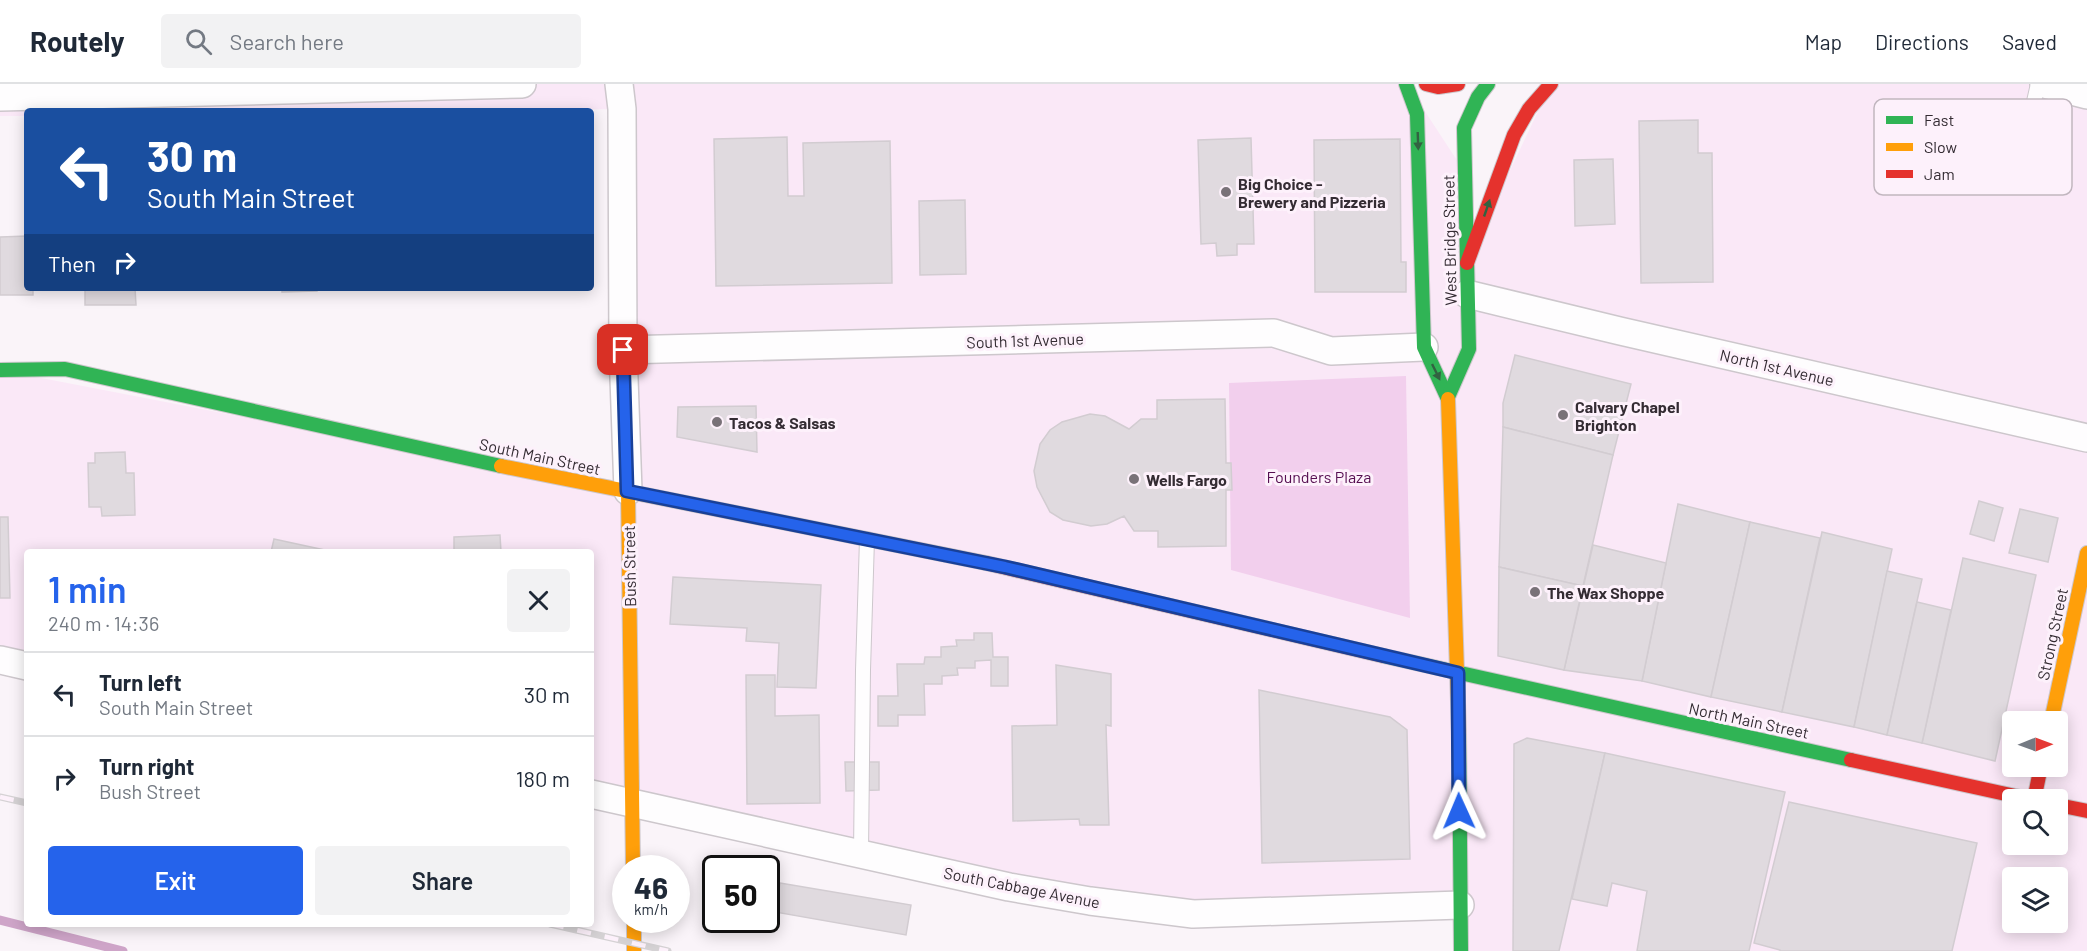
<!DOCTYPE html>
<meta charset="utf-8">
<style>
body{margin:0;font-family:Barlow,sans-serif;background:#f2f2f3;color:#1f2937;height:100vh;display:flex;flex-direction:column;font-size:22px;white-space:nowrap}
*{box-sizing:border-box;margin:0}
p{font-size:20px;color:#747a83}
.icon{flex:none;width:33px;height:33px;fill:none;stroke:currentColor;stroke-width:2;stroke-linecap:round;stroke-linejoin:round}
.map{position:relative;flex:1;overflow:hidden}
.details{position:absolute;left:24px;top:465px;width:570px;height:378px;display:flex;flex-direction:column;background:#fff;border-radius:6px;box-shadow:0 3px 15px #0003}
.details>*{flex:none}
.hud{position:absolute;left:24px;top:24px;width:570px;height:183px;border-radius:6px;box-shadow:0 3px 15px #0003;background:#1a4fa0;color:#fff;overflow:hidden}
.needle{width:39px;rotate:89deg}
.controls{position:absolute;left:2002px;top:627px;display:grid;gap:12px}
.controls a{display:grid;place-items:center;width:66px;height:66px;border-radius:6px;background:#fff;box-shadow:0 3px 15px #0003;font-size:30px}
.speed{position:absolute;left:612px;top:771px;display:flex;gap:12px;font-size:30px;font-weight:700;text-align:center}
.speed>*{display:grid;place-content:center;width:78px;height:78px;border-radius:50%;background:#fff;box-shadow:0 3px 15px #0003;line-height:1}
.speed small{font-size:15px;font-weight:400}
.speed .limit{border:3px solid #111;border-radius:9px;background:#fff;color:#111}
.pin{position:absolute;display:grid;place-items:center;width:51px;height:51px;color:#fff;margin:-26px;border-radius:12px;box-shadow:0 3px 9px #0006}
.me{position:absolute;width:66px;margin:-33px;rotate:359deg;stroke-linejoin:round;filter:drop-shadow(0 0 4px #0008)}
.turn{display:flex;align-items:center;gap:21px;height:126px;padding:0 24px;font-size:27px}
.turn .icon{width:78px;height:78px;stroke-width:2.5}
.turn b{display:block;font-size:42px;line-height:51px}
.then{display:flex;align-items:center;height:57px;padding:0 24px;background:#0003;gap:12px;font-size:22px}
.round{display:grid;place-items:center;flex:none;width:63px;height:63px;border-radius:6px;background:#f2f2f3}
.head{display:flex;align-items:center;justify-content:space-between;height:102px;padding:0 24px}
h1{font-size:36px;font-weight:600;line-height:45px;color:#2563eb}
.cta{display:flex;gap:12px;margin-top:auto;padding:12px 24px}
.cta a{flex:1;height:69px;border-radius:6px;background:#2563eb;color:#fff;font-size:24px;font-weight:600;line-height:69px;text-align:center}
.cta a+a{background:#f2f2f3;color:#1f2937}
ul{padding:0;list-style:none}
li{display:flex;align-items:center;gap:18px;height:84px;padding:0 24px;border-top:2px solid #e0e1e3}
li div{flex:1}
li b{display:block;font-size:22px}
li em{font-style:normal}
header{display:flex;align-items:center;gap:36px;box-sizing:border-box;height:84px;padding:0 30px;background:#fff;border-bottom:2px solid #e0e1e3}
header strong{font-size:28px}
nav{display:flex;gap:33px;margin-inline-start:auto;font-size:21px}
.search{width:420px;height:54px;background:#f2f2f3;display:flex;align-items:center;gap:15px;box-sizing:border-box;padding:0 21px;border-radius:6px;color:#747a83;font-size:22px}
.map>svg:first-child{display:block}
.built{fill:#fae8f7;fill-rule:evenodd}
.green{fill:#f2cfed}
.lines{fill:none;stroke-linecap:round;stroke-linejoin:round}
.stream{stroke:#cea4c8;stroke-width:9}
.building{fill:#e0dadf;stroke:#d2ccd1;stroke-width:1.5}
.lane-casing{stroke:#cdc7cc;stroke-width:16}
.street-casing{stroke:#cdc7cc;stroke-width:30}
.fast-casing{stroke:#cdc7cc;stroke-width:16}
.slow-casing{stroke:#cdc7cc;stroke-width:16}
.jam-casing{stroke:#cdc7cc;stroke-width:16}
.lane{stroke:#fefdfe;stroke-width:14}
.street{stroke:#fefdfe;stroke-width:27}
.fast{stroke:#30b455;stroke-width:14}
.slow{stroke:#ff9f0a;stroke-width:14}
.jam{stroke:#e5322d;stroke-width:14}
.rail-casing{stroke:#d5d2d4;stroke-width:7}
.rail{stroke:#fdf1fb;stroke-width:4.5;stroke-dasharray:14;stroke-linecap:butt}
.oneway{fill:#326241}
.route-casing{stroke:#184099;stroke-width:15}
.route{stroke:#2563eb;stroke-width:10}
.poi-dot{fill:#797278;stroke:#fdf1fb;stroke-width:2}
.labels{text-anchor:middle;dominant-baseline:central;stroke-width:6;stroke-linejoin:round;paint-order:stroke}
.poi-label{font-size:16px;font-weight:bold;fill:#342c33;stroke:#fdf1fb;text-anchor:start}
.street-label{font-size:16px;fill:#342c33;stroke:#fdf1fb}
.park-label{font-size:16px;fill:#560f51;stroke:#fdf1fb}
.key{fill:#fdf1fb;stroke:#c1b6bf;stroke-width:1.5}
.key-label{font-size:16px;fill:#342c33}
</style>
<header>
<strong>Routely</strong>
<div class="search"><svg class="icon" aria-label="search" viewBox="0 0 24 24"><circle cx="10" cy="10" r="6"/><path d="M15 15l6 6"/></svg>Search here</div>
<nav><a>Map</a><a>Directions</a><a>Saved</a></nav>
</header>
<div class="map">
<svg width="2087" height="867" viewBox="0 0 2087 867">
<rect width="100%" height="100%" fill="#faf4f9"/>
<!-- built -->
<path class="built" d="M0,0h1407l57,87 3,90 84,-177h493l43,11v856h-626l-1,-46 -267,9 -602,-120v-242h-564v114l-27,-6v-290l627,121 -5,-382 -211,2h-384v5h-27zM2013,638h45v44h-45zM2013,716h45v44h-45zM2013,794h45v44h-45z"/>
<!-- green -->
<polygon class="green" points="1406,292 1410,534 1231,486 1229,299"/>
<g class="lines">
<!-- stream -->
<polyline class="stream" points="0,836 123,867"/>
</g>
<!-- building -->
<g class="building">
<polygon points="1698,36 1698,69 1712,69 1713,198 1641,199 1639,37"/>
<polygon points="787,53 788,112 804,112 803,59 890,57 892,199 716,202 714,55"/>
<polygon points="1251,54 1254,160 1237,160 1237,171 1217,172 1216,159 1201,160 1198,56"/>
<polygon points="1400,55 1401,178 1406,178 1406,208 1315,208 1314,56"/>
<polygon points="1613,75 1615,140 1575,142 1574,76"/>
<polygon points="965,116 966,190 920,191 919,117"/>
<polygon points="27,152 27,204 33,204 33,211 0,211 0,153"/>
<polygon points="85,204 135,204 136,221 85,221"/>
<polygon points="282,204 317,204 317,207 282,208"/>
<polygon points="1515,271 1631,300 1613,371 1503,343 1503,319"/>
<polygon points="1225,315 1226,379 1231,379 1232,406 1226,406 1226,462 1158,463 1158,447 1134,447 1124,432 1107,440 1091,442 1063,436 1050,428 1037,403 1034,387 1040,360 1050,346 1062,338 1090,330 1105,332 1129,345 1141,335 1157,335 1157,316"/>
<polygon points="756,322 757,368 677,353 678,323"/>
<polygon points="1503,343 1613,371 1583,502 1499,483"/>
<polygon points="125,368 126,389 134,389 135,431 102,432 101,423 89,423 88,379 95,379 95,369"/>
<polygon points="1979,417 2003,424 1994,457 1970,450"/>
<polygon points="1678,420 1750,438 1711,613 1642,597"/>
<polygon points="2020,425 2058,434 2048,478 2009,469"/>
<polygon points="0,433 8,433 10,514 0,514"/>
<polygon points="1750,438 1820,454 1782,628 1711,613"/>
<polygon points="1822,448 1892,465 1854,643 1782,628"/>
<polygon points="500,451 501,468 454,468 454,453"/>
<polygon points="274,455 334,468 271,468"/>
<polygon points="1593,461 1666,479 1642,597 1564,586"/>
<polygon points="1963,474 2036,491 1995,677 1922,659"/>
<polygon points="1499,483 1583,502 1564,586 1498,572"/>
<polygon points="1887,487 1922,495 1887,651 1854,643"/>
<polygon points="673,493 821,501 816,604 777,603 779,559 746,557 747,544 670,540"/>
<polygon points="1917,518 1951,526 1922,659 1887,651"/>
<polygon points="974,549 992,549 993,573 1008,573 1008,602 991,602 991,576 975,577 975,584 957,584 958,591 942,592 942,600 924,600 925,631 898,631 898,642 878,642 878,612 898,612 897,580 924,580 925,573 941,573 941,563 957,562 956,556 974,556"/>
<polygon points="1056,581 1111,590 1111,642 1106,641 1109,741 1080,741 1079,735 1013,737 1012,642 1057,641"/>
<polygon points="746,591 775,591 775,632 819,631 820,719 747,720"/>
<polygon points="1259,606 1390,633 1407,646 1410,775 1262,779"/>
<polygon points="1527,654 1605,669 1559,867 1513,867 1514,660"/>
<polygon points="1605,669 1785,708 1749,867 1637,867 1647,807 1612,799 1607,822 1572,815"/>
<polygon points="845,678 879,678 879,706 846,707"/>
<polygon points="1789,718 1977,759 1952,867 1780,867 1780,866 1754,859"/>
<polygon points="780,799 911,821 906,851 775,828"/>
</g>
<g class="lines">
<!-- lane casing -->
<g class="lane-casing">
<g id="lane">
<polyline points="2024,61 2038,0"/>
<polyline points="861,770 863,586 867,455"/>
</g>
</g>
<!-- street casing -->
<g class="street-casing">
<g id="street">
<polyline points="619,0 622,25 623,266 628,407"/>
<polyline points="2044,0 2087,11"/>
<polyline points="0,13 522,0"/>
<polyline points="1467,210 1620,247 2087,354"/>
<polyline points="623,266 1274,249 1331,267 1424,263"/>
<polyline points="0,576 27,582"/>
<polyline points="591,710 1009,803 1090,817 1193,830 1460,821"/>
</g>
</g>
<!-- fast casing -->
<g class="fast-casing">
<g id="fast">
<polyline points="1406,0 1417,30 1424,263 1448,315"/>
<polyline points="0,286 65,285 501,382"/>
<polyline points="1448,313 1469,265 1464,44 1478,13 1488,0"/>
<polyline points="1384,572 1851,676"/>
<polyline points="1459,648 1461,867"/>
</g>
</g>
<!-- slow casing -->
<g class="slow-casing">
<g id="slow">
<polyline points="1448,315 1459,648"/>
<polyline points="501,382 986,479"/>
<polyline points="628,407 633,784"/>
<polyline points="2051,638 2087,469"/>
<polyline points="634,836 634,867"/>
</g>
</g>
<!-- jam casing -->
<g class="jam-casing">
<g id="jam">
<polyline points="1426,0 1438,3 1458,0"/>
<polyline points="1467,179 1514,51 1529,25 1551,0"/>
<polyline points="986,479 1384,572"/>
<polyline points="1851,676 2033,716"/>
<polyline points="2034,716 2041,682"/>
<polyline points="2058,721 2087,727"/>
</g>
</g>
<!-- lane -->
<use href="#lane" class="lane"/>
<!-- street -->
<use href="#street" class="street"/>
<!-- fast -->
<use href="#fast" class="fast"/>
<!-- slow -->
<use href="#slow" class="slow"/>
<!-- jam -->
<use href="#jam" class="jam"/>
<!-- rail casing -->
<g class="rail-casing">
<g id="rail">
<polyline points="0,713 27,719"/>
<polyline points="550,840 668,867"/>
</g>
</g>
<!-- rail -->
<use href="#rail" class="rail"/>
</g>
<!-- one-way arrows -->
<defs><path id="oneway-solid" d="M-6-.8H1V-3.2L6.5 0L1 3.2V.8H-6Z" transform="scale(1.5)"/></defs>
<g class="oneway">
<use href="#oneway-solid" transform="translate(1418 57) rotate(88)"/>
<use href="#oneway-solid" transform="translate(1487 124) rotate(-71)"/>
<use href="#oneway-solid" transform="translate(1436 288) rotate(64)"/>
</g>
<g class="lines">
<!-- route casing -->
<g class="route-casing">
<polyline id="route" points="623,266 627,407 1005,483 1458,589 1459,727"/>
</g>
<!-- route -->
<use href="#route" class="route"/>
</g>
<!-- markers -->
<g class="poi-dot">
<circle cx="1226" cy="108" r="6"/>
<circle cx="1563" cy="331" r="6"/>
<circle cx="717" cy="338" r="6"/>
<circle cx="1134" cy="395" r="6"/>
<circle cx="1535" cy="508" r="6"/>
</g>
<g class="labels">
<!-- poi labels -->
<g class="poi-label">
<text x="1238" y="99">Big Choice -<tspan x="1238" dy="18">Brewery and Pizzeria</tspan></text>
<text x="1575" y="322">Calvary Chapel<tspan x="1575" dy="18">Brighton</tspan></text>
<text x="729" y="338">Tacos &amp; Salsas</text>
<text x="1146" y="395">Wells Fargo</text>
<text x="1547" y="508">The Wax Shoppe</text>
</g>
<!-- street labels -->
<g class="street-label">
<text transform="translate(1449 156) rotate(-91)">West Bridge Street</text>
<text transform="translate(1025 256) rotate(-2)">South 1st Avenue</text>
<text transform="translate(1777 283) rotate(13)">North 1st Avenue</text>
<text transform="translate(540 372) rotate(12)">South Main Street</text>
<text transform="translate(629 482) rotate(-91)">Bush Street</text>
<text transform="translate(2052 550) rotate(-78)">Strong Street</text>
<text transform="translate(1749 636) rotate(12)">North Main Street</text>
<text transform="translate(1022 803) rotate(11)">South Cabbage Avenue</text>
</g>
<!-- park labels -->
<g class="park-label">
<text x="1319" y="392">Founders Plaza</text>
</g>
</g>
<!-- legend -->
<rect x="1874" y="15" width="198" height="96" rx="9" class="key"/>
<rect x="1886" y="32" width="27" height="8" fill="#30b455"/>
<rect x="1886" y="59" width="27" height="8" fill="#ff9f0a"/>
<rect x="1886" y="86" width="27" height="8" fill="#e5322d"/>
<g class="key-label">
<text x="1924" y="42">Fast</text>
<text x="1924" y="69">Slow</text>
<text x="1924" y="96">Jam</text>
</g>
</svg>
<div class="controls">
<a><svg class="needle" viewBox="-14 -14 28 28"><path d="M0-13l5 13h-10z" fill="#e53935"/><path d="M0 13l5-13h-10z" fill="#747a83"/></svg></a>
<a><svg class="icon" aria-label="search" viewBox="0 0 24 24"><circle cx="10" cy="10" r="6"/><path d="M15 15l6 6"/></svg></a>
<a><svg class="icon" aria-label="layers" viewBox="0 0 24 24"><path d="M12 4l9 5-9 5-9-5zM3 14l9 5 9-5"/></svg></a>
</div>
<div class="speed"><div>46<small>km/h</small></div><div class="limit">50</div></div>
<div class="pin" style="left:623px;top:266px;background:#d93025"><svg class="icon" aria-label="arrive" viewBox="0 0 24 24"><path d="M6 21V4h12l-3 4 3 4H6"/></svg></div>
<svg class="me" style="left:1459px;top:727px" viewBox="-20 -20 40 40"><path d="M0-17L14 15 0 8-14 15z" fill="#2563eb" stroke="#fff" stroke-width="4"/></svg>
<div class="hud">
<div class="turn"><svg class="icon" aria-label="left" viewBox="0 0 24 24"><path d="M17 20v-9H6M10 6l-5 5 5 5"/></svg><div><b>30 m</b>South Main Street</div></div>
<div class="then">Then<svg class="icon" aria-label="right" viewBox="0 0 24 24"><path d="M7 20v-9h11M14 6l5 5-5 5"/></svg></div>
</div>
<section class="details">
<div class="head"><div><h1>1 min</h1><p>240 m · 14:36</p></div><a class="round"><svg class="icon" aria-label="close" viewBox="0 0 24 24"><path d="M6 6l12 12M18 6L6 18"/></svg></a></div>
<ul>
<li><svg class="icon" aria-label="left" viewBox="0 0 24 24"><path d="M17 20v-9H6M10 6l-5 5 5 5"/></svg><div><b>Turn left</b><p>South Main Street</p></div><em>30 m</em></li>
<li><svg class="icon" aria-label="right" viewBox="0 0 24 24"><path d="M7 20v-9h11M14 6l5 5-5 5"/></svg><div><b>Turn right</b><p>Bush Street</p></div><em>180 m</em></li>
</ul>
<div class="cta"><a>Exit</a><a>Share</a></div>
</section>
</div>
